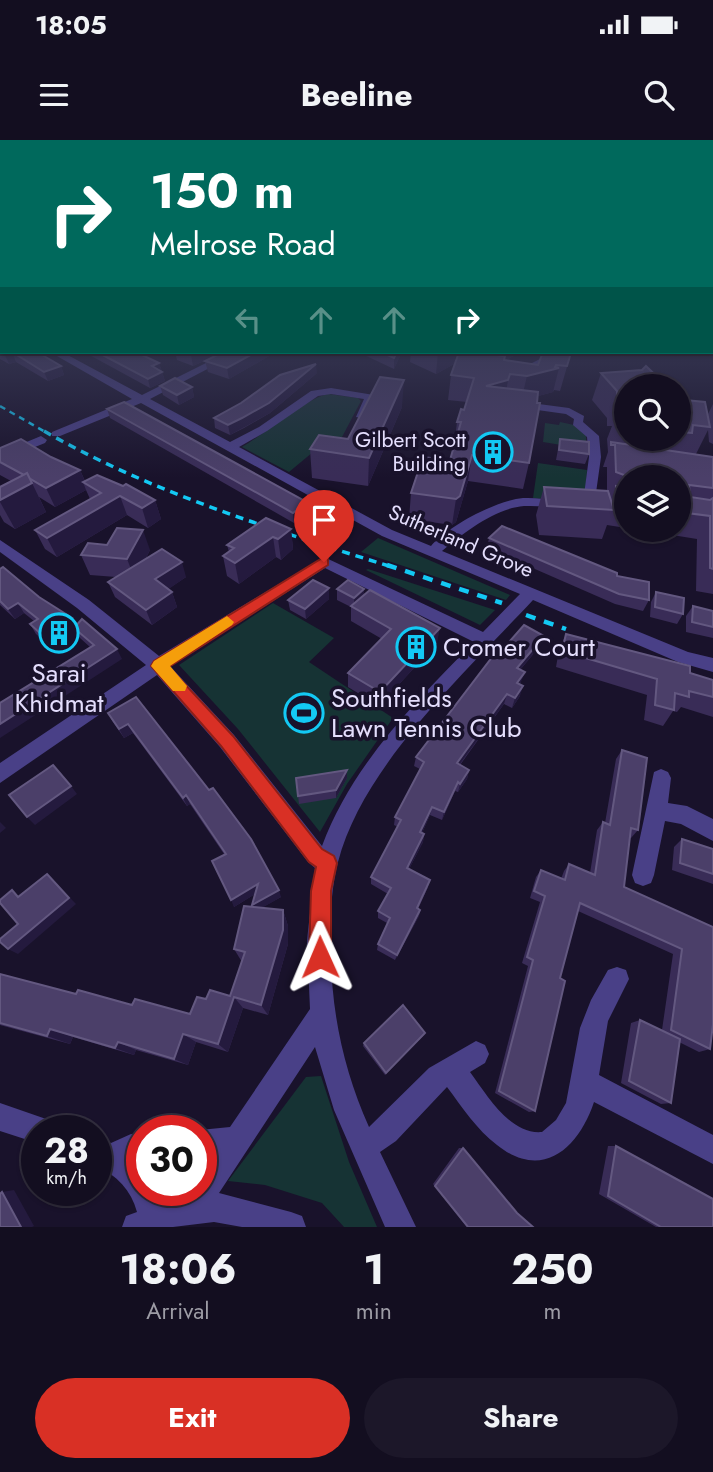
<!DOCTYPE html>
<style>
body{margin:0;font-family:Jost,sans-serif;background:#1c1729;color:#f1f3f6;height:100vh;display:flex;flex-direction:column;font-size:26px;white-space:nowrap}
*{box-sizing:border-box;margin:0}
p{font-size:23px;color:#9d9ca5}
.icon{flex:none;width:38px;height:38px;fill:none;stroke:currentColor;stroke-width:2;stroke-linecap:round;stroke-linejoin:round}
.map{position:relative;height:1087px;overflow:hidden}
.details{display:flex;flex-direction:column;background:#130e20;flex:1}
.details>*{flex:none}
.banner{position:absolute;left:0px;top:0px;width:714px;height:214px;box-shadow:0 2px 5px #0004,0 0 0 2px #322e3e;background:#00695c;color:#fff;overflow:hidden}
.controls{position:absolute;left:614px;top:234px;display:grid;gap:14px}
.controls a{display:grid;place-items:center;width:77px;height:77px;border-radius:50%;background:#130e20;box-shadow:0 2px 5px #0004,0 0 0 2px #322e3e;font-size:35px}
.speed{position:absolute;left:21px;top:975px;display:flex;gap:14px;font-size:35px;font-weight:700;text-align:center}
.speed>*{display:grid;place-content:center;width:91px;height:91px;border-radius:50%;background:#130e20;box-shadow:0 2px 5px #0004,0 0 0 2px #322e3e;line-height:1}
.speed small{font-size:18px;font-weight:400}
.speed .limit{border:10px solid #d22;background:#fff;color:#111}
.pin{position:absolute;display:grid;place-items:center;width:60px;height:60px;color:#fff;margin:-72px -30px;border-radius:50% 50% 50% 0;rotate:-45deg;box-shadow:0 0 7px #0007}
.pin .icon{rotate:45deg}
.me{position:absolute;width:77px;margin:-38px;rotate:359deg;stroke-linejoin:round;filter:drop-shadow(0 0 5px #0008)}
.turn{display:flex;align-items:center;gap:24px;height:147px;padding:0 35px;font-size:32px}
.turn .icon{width:91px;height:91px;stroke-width:2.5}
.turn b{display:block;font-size:49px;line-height:60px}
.lanes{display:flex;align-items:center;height:66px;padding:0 35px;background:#0003;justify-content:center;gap:35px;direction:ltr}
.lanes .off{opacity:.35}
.eta{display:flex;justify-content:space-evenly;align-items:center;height:119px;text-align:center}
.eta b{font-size:42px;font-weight:700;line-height:49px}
.cta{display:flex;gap:14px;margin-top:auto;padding:14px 35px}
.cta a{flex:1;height:80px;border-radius:42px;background:#d93025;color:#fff;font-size:28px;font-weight:700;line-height:80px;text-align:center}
.cta a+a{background:#1c1729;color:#f1f3f6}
.status{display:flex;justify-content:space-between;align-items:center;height:49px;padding:0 35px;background:#130e20;direction:ltr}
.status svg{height:19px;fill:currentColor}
header{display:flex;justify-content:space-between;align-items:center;height:91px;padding:0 35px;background:#130e20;font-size:32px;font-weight:700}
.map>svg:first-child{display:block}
.green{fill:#163334}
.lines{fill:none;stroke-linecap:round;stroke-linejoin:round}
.minor{fill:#494087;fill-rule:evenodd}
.rail-far2{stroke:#13c9f4;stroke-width:2.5;stroke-dasharray:6 5;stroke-linecap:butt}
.rail-far1{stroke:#13c9f4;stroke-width:3.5;stroke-dasharray:8 6;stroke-linecap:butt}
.rail{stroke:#13c9f4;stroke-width:4.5;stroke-dasharray:10 9;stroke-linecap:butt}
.wall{fill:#392c57}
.shaded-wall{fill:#241a3e}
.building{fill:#4b3f69;stroke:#635880;stroke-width:2}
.route{fill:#d93025;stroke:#8d1f18;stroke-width:2}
.slow{fill:#f59e0b}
.labels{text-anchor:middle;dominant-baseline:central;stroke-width:7;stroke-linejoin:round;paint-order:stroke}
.far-poi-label{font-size:21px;fill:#e4defd;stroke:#19122b;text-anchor:end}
.far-street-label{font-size:21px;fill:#e4defd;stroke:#19122b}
.poi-label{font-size:26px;fill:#e4defd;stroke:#19122b;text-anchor:start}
</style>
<div class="status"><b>18:05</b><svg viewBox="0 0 49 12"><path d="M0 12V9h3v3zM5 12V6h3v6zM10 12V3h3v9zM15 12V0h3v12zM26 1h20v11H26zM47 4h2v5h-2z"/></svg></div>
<header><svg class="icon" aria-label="menu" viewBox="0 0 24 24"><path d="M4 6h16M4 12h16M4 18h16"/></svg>Beeline<svg class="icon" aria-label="search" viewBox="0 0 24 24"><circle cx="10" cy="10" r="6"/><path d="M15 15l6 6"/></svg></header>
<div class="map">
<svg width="713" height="1087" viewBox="0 0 713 1087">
<rect width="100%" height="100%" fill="#19122b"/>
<!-- green -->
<g class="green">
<path d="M328,254l30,4 3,3 -19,36 -29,15 -24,20 -47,-25c23,-13 65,-49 86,-53z"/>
<polygon points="560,282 574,285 586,295 586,309 543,302 545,283 559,285"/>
<polygon points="538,323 587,330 586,350 551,360 533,358"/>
<polygon points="378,398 510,455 506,460 361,412"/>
<polygon points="368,429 495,470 480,485 366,430"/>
<polygon points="273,463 334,498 309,522 393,578 347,644 320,692 238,589 179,525"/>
<polygon points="321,936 349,1022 377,1087 344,1087 322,1063 265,1045 228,1041 306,937"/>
</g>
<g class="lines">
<!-- minor -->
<g class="minor">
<path d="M50,212h12l80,43 86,-43h12l-90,47 80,43 29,-15 52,-36 20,-3 43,7 1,2 -9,22 -10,-2 8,-18 -33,-5 -13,2 -51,35 -28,16 153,83 39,16c17,-20 66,-46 92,-48 21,-1 41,6 61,-3l5,-38 -2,-20 -14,-12 1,-6 -8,-5 -50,-7 -6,-3 6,-3 53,7 15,8 -1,6 16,14 2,21 -6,43c-25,11 -45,5 -71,6 -28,2 -61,27 -82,45l246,101 25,6v14l-35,-10 -145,-62c-67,72 -170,165 -195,262 -8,31 -8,64 -7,95 1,60 14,116 38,170l60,-59 47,-27 9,4 4,9 -4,9 -15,9c17,23 40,63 72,60l14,-12 10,-17 14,-75 11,-28 17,-30 9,-3 9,3 3,9 -21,42 -9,54 114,60v29l-119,-62c-15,45 -51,80 -97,43 -20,-15 -35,-38 -50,-58l-51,54 -16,11 36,75h-31l-51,-117 -19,-63 -96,146 72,19 11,4 4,11h-64l-28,-5 -41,5h-51l4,-11 11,-4c-6,-22 -20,-37 -41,-46v-29l15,6 20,-9 11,1v55h19l2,10 27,-6 1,-4h10v-23l7,-10 -7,1 -1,-28 30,-3 80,-118 -3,-69 8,-72 -7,-6 -88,-115 -63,-72 -157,108v-20l146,-98 -69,-57 -77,-56v-12l89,60 70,56 165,-99 159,75 37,-38 -138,-58 -241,-133 -81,33h-8v-4l80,-33zM325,428l149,74c-59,60 -122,123 -152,204l-88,-111 -64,-69z"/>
<polygon points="564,212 581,212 553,220 519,236 510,234 546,216"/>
<polygon points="41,296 47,300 45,303 0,321 0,313"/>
<polygon points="661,629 668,632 671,638 668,663 687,666 713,679 713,701 681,684 665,681 654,735 651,743 643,746 635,743 632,735 654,632"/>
<polygon points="0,963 49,980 53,990 37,990 37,1003 0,991"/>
</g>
<!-- rail-far2 -->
<polyline class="rail-far2" points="0,266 47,293"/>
<!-- rail-far1 -->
<path class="rail-far1" d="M44,291c108,62 230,99 348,136"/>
<!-- rail -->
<g class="rail">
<polyline points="387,425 502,463"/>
<polyline points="526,475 566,489"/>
</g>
</g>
<!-- wall -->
<g class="wall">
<polygon points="0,191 61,226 64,235 48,241 16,222 9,224 0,219"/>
<polygon points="84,212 136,212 159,223 165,241 150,248"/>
<polygon points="175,212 223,212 193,226 177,220"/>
<polygon points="276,212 229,239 208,232 205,221"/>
<polygon points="358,212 400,212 400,216 394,229"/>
<polygon points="411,212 521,212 506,220 538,225 571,213 560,251 554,250 553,252 538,256 529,323 523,349 468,341 456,382 452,385 409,379 411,353 450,320 454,307 457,282 464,270 467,262 448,260 451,235 459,213 456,213 454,224 436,234 410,222"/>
<polygon points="317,233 270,273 244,288 230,295 215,288 214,278"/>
<polygon points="601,233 626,247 626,299 679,299 679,273 685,260 707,276 713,264 713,304 709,302 708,290 696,314 713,317 713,454 696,451 697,399 641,390 679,390 679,338 626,338 626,388 607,385 602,399 539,395 536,375 544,347 607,351 607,327 603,327 608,312 607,299 612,286 607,286 607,278 592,260"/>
<polygon points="160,246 192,247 194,257 179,265 163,255"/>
<polygon points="402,267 368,346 312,338 310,309 348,299"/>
<polygon points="107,269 315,376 303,383 298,380 294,383 110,278"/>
<polygon points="560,299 589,314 585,324 556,320"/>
<polygon points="0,308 51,317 80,330 85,341 155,360 161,379 148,388 127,375 57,417 45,409 35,390 90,359 86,350 55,367 39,357 46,372 15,389 4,382 0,375 0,347 11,341 0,335"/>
<polygon points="291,389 293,409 281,420 276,417 239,444 227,436 223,416 229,412 227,405"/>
<polygon points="489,398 649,460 643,471 615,464 487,408"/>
<polygon points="150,410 145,420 186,437 168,449 172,452 177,467 152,485 115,457 108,442 116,437 90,435 81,415"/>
<polygon points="0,429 39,457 72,478 76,486 122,519 90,507 80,498 75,489 49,505 36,494 30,484 34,481 24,473 15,479 0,465"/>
<polygon points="337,449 364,455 437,503 379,566 348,547 348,533 382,499 351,481 351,467 337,460"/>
<polygon points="656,452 683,474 677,484 650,477 651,462"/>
<polygon points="329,459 306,479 290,470 288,460"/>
<polygon points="693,466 713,471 713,498 686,492 686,476"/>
<polygon points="566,494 713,540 713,577 681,567 677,572 673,571 663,586 644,580 647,555 556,527 559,510"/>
<polygon points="544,496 540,506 520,530 521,542 519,544 520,556 512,568 504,564 460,625 469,630 467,639 458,652 455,651 442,680 430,675 422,693 424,694 423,702 409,729 428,747 418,769 420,770 419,776 395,820 377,810 378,804 387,783 378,778 378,771 388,754 371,744 371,737 398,687 394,685 395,677 420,629 414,626 416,617 496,517"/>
<polygon points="136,557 281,757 261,768 283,770 288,786 288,804 268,875 243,868 228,912 196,902 188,925 136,910 134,915 73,897 70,904 0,885 0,834 76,854 132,865 190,874 206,859 230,856 242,822 234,809 253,767 252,765 255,754 234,767 224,714 190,664 187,666 133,593 124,598 113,582 108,573"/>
<polygon points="622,610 638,690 631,698 630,698 624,747 713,787 710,909 699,912 679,902 671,963 661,964 621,943 631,883 640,880 662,890 673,814 578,771 560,838 535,971 529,972 495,953 528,826 522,823 540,762 530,758 536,737 541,730 561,739 564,731 569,724 590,733 597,690 603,682 605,683 616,619"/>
<polygon points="347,630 347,638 336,658 299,664 296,638"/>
<polygon points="682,699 713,709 713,744 672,730 674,707"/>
<polygon points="423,896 385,935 363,906 364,903"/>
<polygon points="608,1006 616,1006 713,1087 656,1087 599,1054"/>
<polygon points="459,1008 463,1008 517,1073 533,1087 467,1087 433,1044"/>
</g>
<!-- shaded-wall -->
<g class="shaded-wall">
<polygon points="12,212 16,222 9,224 5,215"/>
<polygon points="198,212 223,212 193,226 191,215"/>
<polygon points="256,212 276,212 229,239 227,228"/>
<polygon points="397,212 400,212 400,216 394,229 394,218"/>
<polygon points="438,212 456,212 454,224 436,234"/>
<polygon points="502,212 521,212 504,221 508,240 504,265 486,246 493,217"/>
<polygon points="159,223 165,241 150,248 148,239 152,226"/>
<polygon points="316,224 317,233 270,273 230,295 228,285"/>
<polygon points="61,226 64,235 48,241 44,232"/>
<polygon points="559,228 553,252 521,261 527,236"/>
<polygon points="404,240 402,267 368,346 369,318"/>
<polygon points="192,247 194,257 179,265 177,255"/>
<polygon points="472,315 468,341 456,382 452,385 456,359"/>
<polygon points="80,330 86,344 83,342 86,350 55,367 46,348"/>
<polygon points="32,343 46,372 15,389 0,362 0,360"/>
<polygon points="120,356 127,375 57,417 47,398"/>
<polygon points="155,360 161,379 148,388 142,368"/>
<polygon points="314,366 315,376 303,383 302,373"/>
<polygon points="297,370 298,380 294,383 293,373"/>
<polygon points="291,389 293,409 281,420 278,399"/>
<polygon points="143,390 150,410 135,439 127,419"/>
<polygon points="273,397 276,417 239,444 235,423"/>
<polygon points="182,422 186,437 160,455 155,439"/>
<polygon points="329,448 329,459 306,479 305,469"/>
<polygon points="364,449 364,459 354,469 354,458"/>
<polygon points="172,452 177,467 152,485 146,470"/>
<polygon points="18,463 24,473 15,479 8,469"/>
<polygon points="72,478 77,488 49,505 42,495"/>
<polygon points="440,488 437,503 379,566 380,552"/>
<polygon points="544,496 540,506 513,538 517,528"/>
<polygon points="117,509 122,519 0,598 0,584"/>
<polygon points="525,532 521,542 513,553 517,543"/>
<polygon points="523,546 520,556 512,568 515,558"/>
<polygon points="507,554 504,564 454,632 457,623"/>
<polygon points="128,584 133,593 124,598 119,589"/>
<polygon points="347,630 347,638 336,658 336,650"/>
<polygon points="469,630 467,639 458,652 460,644"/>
<polygon points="458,642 455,651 442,680 444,672"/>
<polygon points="71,646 77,654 35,685 27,677"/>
<polygon points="186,655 190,664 187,666 183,658"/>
<polygon points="432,667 430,675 419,700 420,692"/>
<polygon points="0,682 6,688 0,693"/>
<polygon points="424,694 423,702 406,735 407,728"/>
<polygon points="47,734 76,764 18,814 8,809"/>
<polygon points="430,740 428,747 415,774 417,768"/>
<polygon points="258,744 260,751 234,767 231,760"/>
<polygon points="279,750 281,757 255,772 252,765"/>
<polygon points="283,770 288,786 288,804 268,875 261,865"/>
<polygon points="420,770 419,776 395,820 397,815"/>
<polygon points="234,857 243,868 228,912 218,904"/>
<polygon points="50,889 73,897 70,904 47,896"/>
<polygon points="425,893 423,896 385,935 386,933"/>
<polygon points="183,894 196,902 188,925 174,919"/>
<polygon points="118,902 136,910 134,915 115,908"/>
<polygon points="14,1050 34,1086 32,1087 21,1087 2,1052"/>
</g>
<!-- building -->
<g class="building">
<polygon points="0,191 2,192 2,212 37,212 61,226 44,232 12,212 5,215 0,212"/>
<polygon points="97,212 136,212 159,223 152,226 162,232 148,239"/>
<polygon points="182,212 198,212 191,215"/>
<polygon points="223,212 256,212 227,228 205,221"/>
<polygon points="381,212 397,212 394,218"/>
<polygon points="459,212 483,212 489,214 505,216 504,220 538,225 543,212 560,212 571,213 567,226 556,225 555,227 559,228 527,236 510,234 508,240 486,246 538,252 537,263 540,263 529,323 472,315 460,356 456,359 411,353 423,317 450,320 461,282 457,282 461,269 464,270 474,238 451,235"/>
<polygon points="483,212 502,212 496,215 489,214"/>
<polygon points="316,224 269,263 242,278 228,285 214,278 241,263 280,235"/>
<polygon points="646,226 668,247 626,247 626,258 617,259 617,251 601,233 642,230"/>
<polygon points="380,237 404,240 369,318 310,309 319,295 348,299"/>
<polygon points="175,238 192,247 177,255 160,246"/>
<polygon points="685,260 705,262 710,287 693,285 692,293 679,292 679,279 687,280"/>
<polygon points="124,262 314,366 302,373 297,370 293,373 107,269"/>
<polygon points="617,272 626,273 626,285 617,284"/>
<polygon points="21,299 51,317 80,330 46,348 29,338 27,333 24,335 0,322 0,308"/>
<polygon points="560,299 589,302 589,314 559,310"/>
<polygon points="611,302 713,317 713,348 689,345 690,357 710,360 713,358 713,429 710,428 710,376 679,372 679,338 632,338 616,332 615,305 611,305"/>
<polygon points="27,333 32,343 0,360 0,347"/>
<polygon points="97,335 123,346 126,344 155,360 142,368 120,356 47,398 35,390 101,353 83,342"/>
<polygon points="616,346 626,348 626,364 616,363"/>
<polygon points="544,347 608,351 614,370 547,366"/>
<polygon points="266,378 291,389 278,399 273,397 235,423 223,416 234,408 227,405"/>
<polygon points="502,386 617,433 617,436 649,442 649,460 619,454 489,398"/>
<polygon points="117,388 143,390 127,419 81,415 88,403 107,405"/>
<polygon points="162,409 182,422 155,439 172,452 146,470 108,442"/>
<polygon points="3,427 39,457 72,478 42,495 30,484 38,479 18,463 8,469 0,461 0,429"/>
<polygon points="313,440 329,448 305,469 288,460"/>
<polygon points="348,440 364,449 354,458 337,449"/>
<polygon points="370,450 440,488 380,552 348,533 391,489 351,466"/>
<polygon points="656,452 684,458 683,474 655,467"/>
<polygon points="693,466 713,471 713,487 692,482"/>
<polygon points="82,479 117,509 0,584 0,563 94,505 74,488"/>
<polygon points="524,485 544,496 517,528 525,532 517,543 523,546 515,558 507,554 457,623 469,630 460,644 458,642 444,672 432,667 420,692 424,694 407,728 430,740 417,768 420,770 397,815 378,804 390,778 378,771 391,748 371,737 401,680 395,677 424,622 416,617 493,516 496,517"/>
<polygon points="566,494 690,526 690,533 713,540 713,557 689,551 689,557 675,553 674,570 655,565 657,539 562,511"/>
<polygon points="136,557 209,650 213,648 251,699 279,750 252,765 258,744 231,760 212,721 226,714 186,655 183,658 128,584 119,589 108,573"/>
<polygon points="622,610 647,618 638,690 631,688 624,747 713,787 713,884 710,909 671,890 682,809 580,763 560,838 565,841 535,971 499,951 533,820 527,817 545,756 534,751 541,730 565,740 569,724 595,735 603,682 610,685"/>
<polygon points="53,625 71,646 27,677 9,655"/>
<polygon points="347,630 336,650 298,656 296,638"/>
<polygon points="682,699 713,709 713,734 680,723"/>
<polygon points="47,734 69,758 8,809 0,802 0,799 18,784 0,763 0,760 12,750 18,757"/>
<polygon points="244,766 283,770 283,790 261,865 234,857 218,904 183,894 174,919 118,902 115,908 50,889 47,896 0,883 0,834 76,854 78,850 132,865 135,859 190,874 197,857 206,859 210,850 230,856 245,812 234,809"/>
<polygon points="403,865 425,893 386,933 364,903"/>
<polygon points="640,880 680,899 671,963 629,941"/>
<polygon points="616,1006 713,1059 713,1087 661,1087 608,1056"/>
<polygon points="463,1008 517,1073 533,1087 468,1087 435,1046"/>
<polygon points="2,1052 21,1087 0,1087 0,1054"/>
</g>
<!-- sky -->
<linearGradient id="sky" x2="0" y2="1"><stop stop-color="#0e0a18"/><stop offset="0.55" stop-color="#383955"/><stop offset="1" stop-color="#383955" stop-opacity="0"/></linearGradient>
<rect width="713" height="338" fill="url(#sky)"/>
<!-- route -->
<polygon class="route" points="324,417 328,419 328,425 169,527 233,596 322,709 334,716 337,723 331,751 331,817 328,824 320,828 313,824 309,817 311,751 316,727 309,722 221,606 151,526 154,521"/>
<!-- slow -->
<polygon class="slow" points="227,476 234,482 232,485 170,526 187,546 185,551 173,551 151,526 154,521"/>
<!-- icons -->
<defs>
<g id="building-ring" transform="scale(2.0125)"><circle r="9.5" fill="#19122b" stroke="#13c9f4" stroke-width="1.5"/><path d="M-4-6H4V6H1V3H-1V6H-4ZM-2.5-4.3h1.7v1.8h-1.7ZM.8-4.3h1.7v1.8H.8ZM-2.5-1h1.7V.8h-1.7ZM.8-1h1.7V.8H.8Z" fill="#13c9f4"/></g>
<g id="stadium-ring" transform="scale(2.0125)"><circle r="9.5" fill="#19122b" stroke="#13c9f4" stroke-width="1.5"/><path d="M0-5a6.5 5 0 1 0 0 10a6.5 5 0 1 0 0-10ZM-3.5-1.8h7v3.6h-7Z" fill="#13c9f4"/></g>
</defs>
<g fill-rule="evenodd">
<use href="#building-ring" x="493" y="312"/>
<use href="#building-ring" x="59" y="493"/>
<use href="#building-ring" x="416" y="507"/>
<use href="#stadium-ring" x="304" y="573"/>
</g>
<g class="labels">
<!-- far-poi labels -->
<g class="far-poi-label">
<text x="466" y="300">Gilbert Scott<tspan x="466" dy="24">Building</tspan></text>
</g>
<!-- far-street labels -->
<g class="far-street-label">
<text transform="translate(461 401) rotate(23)">Sutherland Grove</text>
</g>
<!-- poi labels -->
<g class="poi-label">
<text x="443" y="507">Cromer Court</text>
<text x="59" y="533" text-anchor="middle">Sarai<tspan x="59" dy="30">Khidmat</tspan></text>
<text x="331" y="558">Southfields<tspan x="331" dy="30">Lawn Tennis Club</tspan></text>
</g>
</g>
</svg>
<div class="controls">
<a><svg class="icon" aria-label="search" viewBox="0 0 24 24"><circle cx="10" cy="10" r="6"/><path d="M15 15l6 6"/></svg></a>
<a><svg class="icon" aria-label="layers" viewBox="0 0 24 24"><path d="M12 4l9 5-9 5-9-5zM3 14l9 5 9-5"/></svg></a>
</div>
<div class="speed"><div>28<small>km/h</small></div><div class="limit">30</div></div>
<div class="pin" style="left:324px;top:422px;background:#d93025"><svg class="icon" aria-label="arrive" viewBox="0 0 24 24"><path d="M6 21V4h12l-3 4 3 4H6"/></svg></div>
<svg class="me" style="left:320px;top:817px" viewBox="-20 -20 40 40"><path d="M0-17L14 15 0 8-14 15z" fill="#d93025" stroke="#fff" stroke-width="4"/></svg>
<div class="banner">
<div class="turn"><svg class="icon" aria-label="right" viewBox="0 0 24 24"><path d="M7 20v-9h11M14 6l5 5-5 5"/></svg><div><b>150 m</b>Melrose Road</div></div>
<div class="lanes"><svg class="icon off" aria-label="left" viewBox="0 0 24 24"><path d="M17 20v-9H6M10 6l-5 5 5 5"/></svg><svg class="icon off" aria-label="ahead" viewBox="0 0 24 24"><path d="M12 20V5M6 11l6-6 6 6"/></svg><svg class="icon off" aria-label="ahead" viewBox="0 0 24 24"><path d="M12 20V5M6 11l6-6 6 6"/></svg><svg class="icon" aria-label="right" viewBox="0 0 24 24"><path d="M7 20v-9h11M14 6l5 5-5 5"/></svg></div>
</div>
</div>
<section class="details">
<div class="eta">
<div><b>18:06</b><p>Arrival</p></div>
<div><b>1</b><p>min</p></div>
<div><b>250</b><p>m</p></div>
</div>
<div class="cta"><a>Exit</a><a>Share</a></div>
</section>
